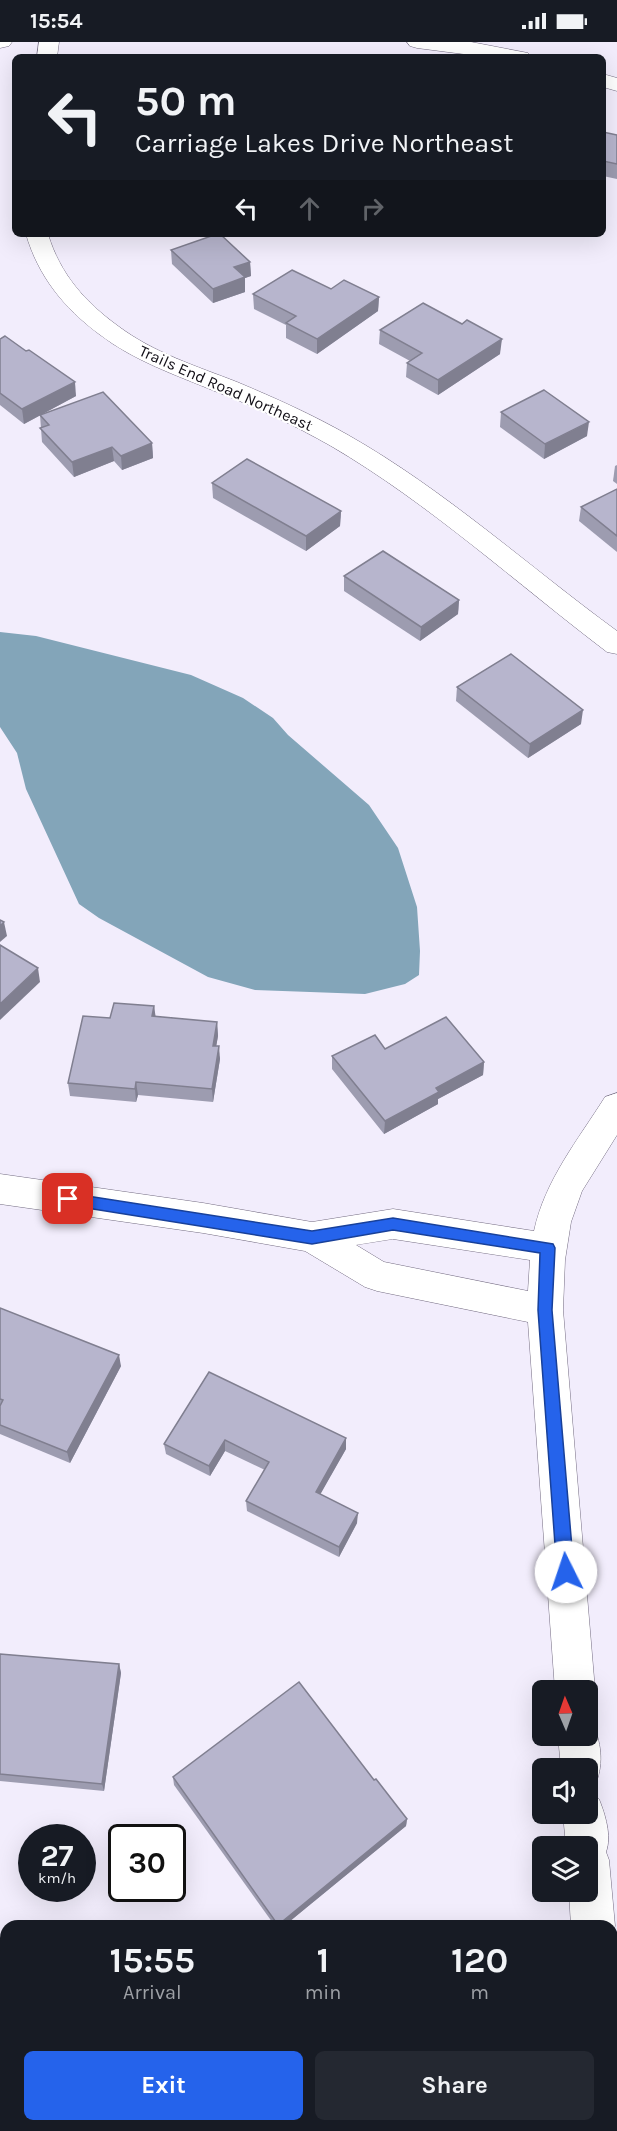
<!DOCTYPE html>
<style>
body{margin:0;font-family:Karla,sans-serif;background:#242831;color:#f1f3f6;height:100vh;display:flex;flex-direction:column;font-size:22px;white-space:nowrap}
*{box-sizing:border-box;margin:0}
p{font-size:20px;color:#9ea1a6}
.icon{flex:none;width:33px;height:33px;fill:none;stroke:currentColor;stroke-width:2;stroke-linecap:round;stroke-linejoin:round}
.map{position:relative;flex:1;overflow:hidden}
.side{position:absolute;left:0px;top:1878px;width:618px;height:212px;display:flex;flex-direction:column;background:#171b24;border-radius:18px 18px 0 0;box-shadow:0 6px 24px #0002}
.side>*{flex:none}
.top-card{position:absolute;left:12px;top:12px;width:594px;height:183px;border-radius:9px;box-shadow:0 6px 24px #0002;background:#171b24;color:#f1f3f6;overflow:hidden}
.needle{width:39px;rotate:358deg}
.fabs{position:absolute;left:532px;top:1638px;display:grid;gap:12px}
.fabs a{display:grid;place-items:center;width:66px;height:66px;border-radius:9px;background:#171b24;box-shadow:0 6px 24px #0002;font-size:30px}
.speed{position:absolute;left:18px;top:1782px;display:flex;gap:12px;font-size:30px;font-weight:700;text-align:center}
.speed>*{display:grid;place-content:center;width:78px;height:78px;border-radius:50%;background:#171b24;box-shadow:0 6px 24px #0002;line-height:1}
.speed small{font-size:15px;font-weight:400}
.speed .limit{border:3px solid #111;border-radius:9px;background:#fff;color:#111}
.pin{position:absolute;display:grid;place-items:center;width:51px;height:51px;color:#fff;margin:-26px;border-radius:12px;box-shadow:0 3px 9px #0006}
.me{position:absolute;width:66px;margin:-33px;rotate:356deg;stroke-linejoin:round;filter:drop-shadow(0 0 4px #0008)}
.turn{display:flex;align-items:center;gap:21px;height:126px;padding:0 24px;font-size:27px}
.turn .icon{width:78px;height:78px;stroke-width:2.5}
.turn b{display:block;font-size:42px;line-height:51px}
.lanes{display:flex;align-items:center;height:57px;padding:0 24px;background:#0003;justify-content:center;gap:30px;direction:ltr}
.lanes .off{opacity:.35}
.eta{display:flex;justify-content:space-evenly;align-items:center;height:102px;text-align:center}
.eta b{font-size:36px;font-weight:700;line-height:42px}
.primary-button{display:flex;gap:12px;margin-top:auto;padding:12px 24px}
.primary-button a{flex:1;height:69px;border-radius:9px;background:#2563eb;color:#fff;font-size:24px;font-weight:700;line-height:69px;text-align:center}
.primary-button a+a{background:#242831;color:#f1f3f6}
.status{display:flex;justify-content:space-between;align-items:center;height:42px;padding:0 30px;background:#171b24;direction:ltr}
.status svg{height:16px;fill:currentColor}
.map>svg:first-child{display:block}
.water{fill:#83a5b9}
.lines{fill:none;stroke-linecap:round;stroke-linejoin:round}
.minor-casing{stroke:#746c82;stroke-width:1}
.minor{fill:#fff;fill-rule:evenodd}
.wall{fill:#9d9cb0}
.shaded-wall{fill:#807f90}
.building{fill:#b7b5cd;stroke:#807f90;stroke-width:1.5}
.route{fill:#2563eb;stroke:#184099;stroke-width:1.5}
.labels{text-anchor:middle;dominant-baseline:central;stroke-width:4.5;stroke-linejoin:round;paint-order:stroke}
.far-street-label{font-size:16px;fill:#100d15;stroke:#fff}
</style>
<div class="status"><b>15:54</b><svg viewBox="0 0 49 12"><path d="M0 12V9h3v3zM5 12V6h3v6zM10 12V3h3v9zM15 12V0h3v12zM26 1h20v11H26zM47 4h2v5h-2z"/></svg></div>
<div class="map">
<svg width="617" height="2089" viewBox="0 0 617 2089">
<rect width="100%" height="100%" fill="#f2edfc"/>
<!-- water -->
<polygon class="water" points="0,590 36,594 191,633 243,656 273,676 288,693 369,763 398,806 417,865 420,909 419,933 405,942 365,952 255,948 208,935 99,876 79,862 26,747 17,711 0,685"/>
<g class="lines">
<!-- minor casing -->
<g class="minor-casing">
<g id="minor">
<polygon points="0,0 12,0 9,4 0,6"/>
<polygon points="39,0 59,0 57,15 37,15"/>
<polygon points="407,0 471,0 528,11 531,15 487,15 417,6 410,4"/>
<polygon points="603,32 617,36 617,49 603,45"/>
<path d="M26,192h22c12,40 37,68 70,92 36,27 78,40 119,56 38,16 76,33 111,53 97,55 180,131 269,196v23l-10,-2c-91,-69 -177,-148 -276,-206 -37,-21 -75,-39 -114,-54 -41,-17 -83,-31 -118,-58 -35,-26 -61,-58 -73,-100z"/>
<path d="M617,1051v42l-35,56 -11,31 -6,38 -2,50 32,380 -7,15v-15h-33l-27,-368 -151,-31 -12,-4 -60,-36 -102,-18 -203,-29v-30l203,29 109,19 81,-13 141,22c11,-51 44,-91 71,-134zM393,1197l137,21 -2,31 -144,-29 -28,-17z"/>
<path d="M588,1678l4,2c9,20 12,40 4,61l-8,3v-18h-27l-3,-32h30z"/>
<path d="M588,1753l11,4c6,15 13,37 7,53l3,8 6,66 -3,6v-6h-41l-2,-34h19v-46h-22l-3,-32h25z"/>
<polygon points="6,1939 6,1983 0,1984 0,1940"/>
<polygon points="612,2062 617,2064 617,2089 586,2089 586,2084 612,2084"/>
</g>
</g>
<!-- minor -->
<use href="#minor" class="minor"/>
</g>
<!-- wall -->
<g class="wall">
<polygon points="603,90 617,93 617,137 603,134"/>
<polygon points="171,208 250,220 251,234 245,236 245,250 213,261 172,222"/>
<polygon points="331,247 379,255 378,269 317,312 286,296 286,283 254,267 253,252"/>
<polygon points="380,288 500,312 438,353 406,335 407,321 410,319 379,302"/>
<polygon points="0,297 26,309 76,354 24,382 0,363"/>
<polygon points="501,370 587,394 544,417 500,385"/>
<polygon points="40,373 152,401 153,416 122,428 114,419 74,435 42,400"/>
<polygon points="617,423 617,442 613,439 615,424"/>
<polygon points="212,441 341,469 340,484 306,509 213,456"/>
<polygon points="617,447 617,510 579,479 581,465"/>
<polygon points="344,534 459,558 458,572 420,599 344,549"/>
<polygon points="457,645 581,682 528,716 456,659"/>
<polygon points="154,964 155,975 217,980 218,994 216,1004 220,1017 213,1060 138,1053 136,1060 70,1054 68,1041 110,976"/>
<polygon points="385,1007 484,1020 483,1033 438,1057 438,1062 384,1092 332,1027 332,1014"/>
<polygon points="0,1266 121,1324 70,1421 0,1392"/>
<polygon points="209,1330 346,1407 320,1452 357,1481 339,1515 247,1469 246,1459 265,1428 225,1409 210,1434 166,1412 164,1402"/>
<polygon points="0,1612 119,1622 121,1631 104,1749 0,1739"/>
<polygon points="173,1735 374,1738 407,1777 406,1784 284,1884 275,1884 174,1743"/>
</g>
<!-- shaded-wall -->
<g class="shaded-wall">
<polygon points="250,220 251,234 245,236 245,250 213,261 213,247 234,225"/>
<polygon points="379,255 378,269 317,312 317,297"/>
<polygon points="502,297 500,312 438,353 438,338"/>
<polygon points="75,340 76,354 24,382 22,367"/>
<polygon points="589,380 587,394 544,417 545,402"/>
<polygon points="152,401 153,416 122,428 121,414"/>
<polygon points="112,405 114,419 74,435 72,420"/>
<polygon points="341,469 340,484 306,509 306,494"/>
<polygon points="459,558 458,572 420,599 421,585"/>
<polygon points="583,668 581,682 528,716 530,702"/>
<polygon points="4,880 7,894 0,900 0,884"/>
<polygon points="38,926 40,940 0,978 0,962"/>
<polygon points="154,964 156,977 152,974"/>
<polygon points="217,980 218,994 214,1017 213,1004"/>
<polygon points="219,1004 220,1017 213,1060 212,1047"/>
<polygon points="484,1020 483,1033 438,1057 438,1062 384,1092 385,1079 436,1046"/>
<polygon points="136,1040 138,1053 136,1060 135,1047"/>
<polygon points="119,1313 121,1324 70,1421 67,1410"/>
<polygon points="346,1396 346,1407 316,1460 316,1450"/>
<polygon points="225,1398 225,1409 210,1434 209,1424"/>
<polygon points="358,1471 357,1481 339,1515 339,1505"/>
<polygon points="119,1622 121,1631 104,1749 102,1742"/>
<polygon points="407,1777 406,1784 284,1884 278,1884 278,1883"/>
</g>
<!-- building -->
<g class="building">
<polygon points="603,90 617,93 617,122 603,119"/>
<polygon points="217,192 220,192 250,220 234,225 245,235 213,247 171,208"/>
<polygon points="292,228 331,247 344,238 379,255 317,297 286,281 296,274 253,252"/>
<polygon points="423,261 462,282 467,278 502,297 438,338 407,321 422,311 380,288"/>
<polygon points="5,294 26,309 29,308 75,340 22,367 0,351 0,297"/>
<polygon points="544,348 589,380 545,402 501,370"/>
<polygon points="103,350 152,401 121,414 112,405 72,420 40,386 49,383 40,373"/>
<polygon points="247,417 341,469 306,494 212,441"/>
<polygon points="617,447 617,494 581,465"/>
<polygon points="383,509 459,558 421,585 344,534"/>
<polygon points="511,612 583,668 530,702 457,645"/>
<polygon points="0,878 4,880 0,884"/>
<polygon points="0,903 38,926 0,962"/>
<polygon points="114,961 154,964 152,974 217,980 213,1004 219,1004 212,1047 136,1040 135,1047 68,1041 83,974 110,976"/>
<polygon points="446,975 484,1020 436,1046 439,1050 385,1079 332,1014 375,993 385,1007"/>
<polygon points="0,1266 119,1313 67,1410 0,1383 0,1364 3,1358 0,1357"/>
<polygon points="209,1330 346,1396 316,1450 358,1471 339,1505 246,1459 269,1420 225,1398 209,1424 164,1402"/>
<polygon points="0,1612 119,1622 102,1742 0,1732"/>
<polygon points="299,1640 374,1738 376,1737 407,1777 278,1883 173,1735"/>
<polygon points="234,2084 391,2084 390,2089 233,2089"/>
</g>
<!-- route -->
<polygon class="route" points="68,1151 312,1189 393,1176 553,1202 555,1206 552,1268 574,1530 571,1535 566,1537 560,1535 557,1530 538,1268 540,1211 393,1188 312,1202 68,1163 63,1161 61,1157 63,1152"/>
<g class="labels">
<!-- far-street labels -->
<g class="far-street-label">
<text transform="translate(226 346) rotate(24)">Trails End Road Northeast</text>
</g>
</g>
</svg>
<div class="fabs">
<a><svg class="needle" viewBox="-14 -14 28 28"><path d="M0-13l5 13h-10z" fill="#e53935"/><path d="M0 13l5-13h-10z" fill="#9ea1a6"/></svg></a>
<a><svg class="icon" aria-label="sound" viewBox="0 0 24 24"><path d="M4 9h4l5-4v14l-5-4H4zM17 9q2 3 0 6"/></svg></a>
<a><svg class="icon" aria-label="layers" viewBox="0 0 24 24"><path d="M12 4l9 5-9 5-9-5zM3 14l9 5 9-5"/></svg></a>
</div>
<div class="speed"><div>27<small>km/h</small></div><div class="limit">30</div></div>
<div class="pin" style="left:68px;top:1157px;background:#d93025"><svg class="icon" aria-label="arrive" viewBox="0 0 24 24"><path d="M6 21V4h12l-3 4 3 4H6"/></svg></div>
<svg class="me" style="left:566px;top:1530px" viewBox="-20 -20 40 40"><circle r="19" fill="#fff"/><path d="M0-13L10 11 0 6-10 11z" fill="#2563eb"/></svg>
<div class="top-card">
<div class="turn"><svg class="icon" aria-label="left" viewBox="0 0 24 24"><path d="M17 20v-9H6M10 6l-5 5 5 5"/></svg><div><b>50 m</b>Carriage Lakes Drive Northeast</div></div>
<div class="lanes"><svg class="icon" aria-label="left" viewBox="0 0 24 24"><path d="M17 20v-9H6M10 6l-5 5 5 5"/></svg><svg class="icon off" aria-label="ahead" viewBox="0 0 24 24"><path d="M12 20V5M6 11l6-6 6 6"/></svg><svg class="icon off" aria-label="right" viewBox="0 0 24 24"><path d="M7 20v-9h11M14 6l5 5-5 5"/></svg></div>
</div>
<section class="side">
<div class="eta">
<div><b>15:55</b><p>Arrival</p></div>
<div><b>1</b><p>min</p></div>
<div><b>120</b><p>m</p></div>
</div>
<div class="primary-button"><a>Exit</a><a>Share</a></div>
</section>
</div>
